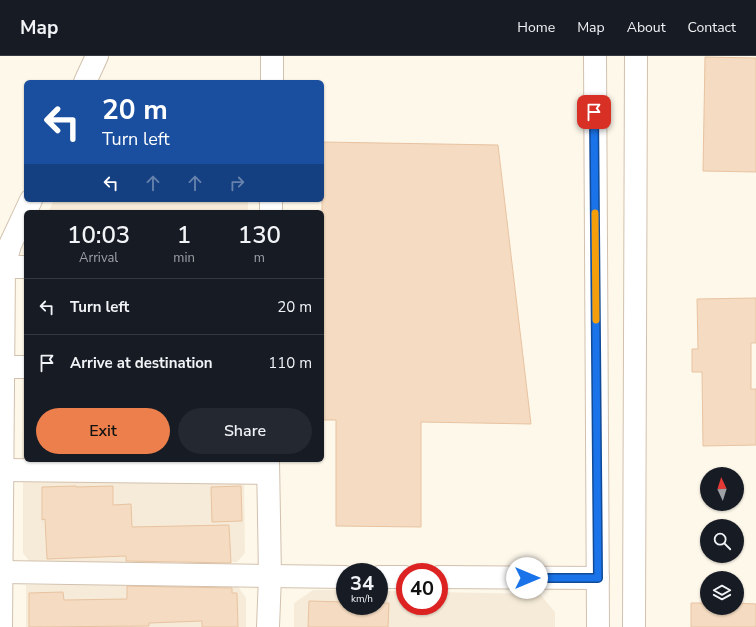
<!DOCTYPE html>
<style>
body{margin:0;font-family:"Nunito Sans",sans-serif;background:#242831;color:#f1f3f6;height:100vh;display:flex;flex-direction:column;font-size:15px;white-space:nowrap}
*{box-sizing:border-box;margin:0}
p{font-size:13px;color:#9ea1a6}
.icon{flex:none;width:22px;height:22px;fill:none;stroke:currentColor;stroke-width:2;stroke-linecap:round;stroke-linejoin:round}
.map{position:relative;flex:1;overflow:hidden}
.sheet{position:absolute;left:24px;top:154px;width:300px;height:252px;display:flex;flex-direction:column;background:#171b24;border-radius:6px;box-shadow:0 1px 3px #0004}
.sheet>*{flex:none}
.hud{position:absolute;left:24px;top:24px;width:300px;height:122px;border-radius:6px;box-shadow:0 1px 3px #0004;background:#1a4fa0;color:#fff;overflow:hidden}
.needle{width:26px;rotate:356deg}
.tools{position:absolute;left:700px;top:411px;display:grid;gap:8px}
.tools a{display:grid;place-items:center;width:44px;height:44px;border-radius:50%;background:#171b24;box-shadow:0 1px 3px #0004;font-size:20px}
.speed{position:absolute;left:336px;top:507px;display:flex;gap:8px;font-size:20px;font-weight:700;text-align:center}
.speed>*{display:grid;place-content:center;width:52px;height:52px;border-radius:50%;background:#171b24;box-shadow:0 1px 3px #0004;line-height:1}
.speed small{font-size:10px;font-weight:400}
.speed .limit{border:6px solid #d22;background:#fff;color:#111}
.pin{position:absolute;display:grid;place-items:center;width:34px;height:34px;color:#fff;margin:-17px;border-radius:8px;box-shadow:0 2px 6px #0006}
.me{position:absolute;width:44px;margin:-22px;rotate:90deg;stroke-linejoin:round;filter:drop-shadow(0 0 3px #0008)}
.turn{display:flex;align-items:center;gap:14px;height:84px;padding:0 12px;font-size:18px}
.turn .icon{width:52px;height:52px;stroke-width:2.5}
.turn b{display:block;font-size:28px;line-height:34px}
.lanes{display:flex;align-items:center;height:38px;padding:0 12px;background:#0003;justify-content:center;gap:20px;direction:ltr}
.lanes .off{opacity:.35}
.eta{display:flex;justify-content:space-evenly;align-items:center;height:68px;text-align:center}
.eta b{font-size:24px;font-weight:600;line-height:28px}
.cta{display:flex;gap:8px;margin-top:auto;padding:8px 12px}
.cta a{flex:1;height:46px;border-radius:24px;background:#ec7f4b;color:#111;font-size:16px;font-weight:600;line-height:46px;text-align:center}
.cta a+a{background:#242831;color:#f1f3f6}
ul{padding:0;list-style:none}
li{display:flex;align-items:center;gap:12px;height:56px;padding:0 12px;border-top:1px solid #363941}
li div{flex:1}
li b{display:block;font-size:15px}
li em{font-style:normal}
header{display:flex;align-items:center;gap:24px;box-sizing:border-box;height:56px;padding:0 20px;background:#171b24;border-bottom:1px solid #363941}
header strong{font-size:19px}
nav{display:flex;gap:22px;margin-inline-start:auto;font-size:14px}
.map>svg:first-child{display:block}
.residential{fill:#f6ebd8}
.building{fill:#f4dbc1;stroke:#e8c3a0}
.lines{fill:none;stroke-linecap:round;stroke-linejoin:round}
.minor-casing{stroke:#d2c1ae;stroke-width:24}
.tertiary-casing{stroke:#d2c1ae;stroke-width:24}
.minor{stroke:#fff;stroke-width:22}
.tertiary{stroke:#fff;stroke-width:22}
.route-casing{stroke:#114b97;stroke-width:10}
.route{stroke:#1a73e8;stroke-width:7}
.slow{stroke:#f59e0b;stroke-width:7}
</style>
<header>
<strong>Map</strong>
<nav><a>Home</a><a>Map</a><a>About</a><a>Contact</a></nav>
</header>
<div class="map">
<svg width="756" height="571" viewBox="0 0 756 571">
<rect width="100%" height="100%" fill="#fef8eb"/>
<!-- residential -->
<g class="residential">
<polygon points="54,144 248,144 248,156 48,156"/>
<polygon points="23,319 26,319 26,404 245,404 245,407 22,405"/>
<polygon points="23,423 244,424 245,497 237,506 30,506 23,497"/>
<polygon points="26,529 237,529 246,542 246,571 26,571"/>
<polygon points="313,534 345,534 345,550 379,550 379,535 405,535 405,550 439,550 439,536 540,538 555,556 555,571 294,571 294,547"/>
</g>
<!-- building -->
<g class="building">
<polygon points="705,1 756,2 756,116 703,115"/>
<polygon points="322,86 498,89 531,368 421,366 421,471 336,470 336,364 322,364"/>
<polygon points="756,242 756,287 751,287 751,333 756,333 756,389 703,390 702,316 692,316 692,293 698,293 697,243"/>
<polygon points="76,430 76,431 113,430 113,449 131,448 132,471 229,469 231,507 126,505 126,500 47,503 45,463 42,464 42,431"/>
<polygon points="241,430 242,465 212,466 211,431"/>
<polygon points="127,530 232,532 232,537 237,537 238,571 202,571 202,565 149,567 149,570 29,571 29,537 63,536 64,544 127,543"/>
<polygon points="309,545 345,546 345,550 379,550 379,547 389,547 388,571 308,571"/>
<polygon points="691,547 707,547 707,552 737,552 737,547 756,548 756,571 691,571"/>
</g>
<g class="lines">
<!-- minor casing -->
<g class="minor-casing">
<g id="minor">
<polyline points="4,211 26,211"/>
<polyline points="3,311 26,311"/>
<polyline points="3,414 268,417"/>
<polyline points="2,516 270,520"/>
</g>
</g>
<!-- tertiary casing -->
<g class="tertiary-casing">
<g id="tertiary">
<polyline points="595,0 598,571"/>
<polyline points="85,26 97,0"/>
<polyline points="272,26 272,0"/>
<polyline points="271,156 271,144"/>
<polyline points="268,404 270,520 268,571"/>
<polyline points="270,520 345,521"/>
<polyline points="379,521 405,521"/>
<polyline points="439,521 598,522"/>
<polyline points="1,571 4,211 10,189 31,144"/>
<polyline points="634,571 636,0"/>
</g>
</g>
<!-- minor -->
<use href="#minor" class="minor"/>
<!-- tertiary -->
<use href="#tertiary" class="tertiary"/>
</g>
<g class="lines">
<!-- route casing -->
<g class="route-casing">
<polyline id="route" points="527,522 598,522 594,56"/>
</g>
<!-- route -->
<use href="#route" class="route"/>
<!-- slow -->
<polyline class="slow" points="595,157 596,264"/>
</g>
</svg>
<div class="tools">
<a><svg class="needle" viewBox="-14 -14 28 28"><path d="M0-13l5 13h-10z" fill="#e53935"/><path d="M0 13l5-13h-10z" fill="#9ea1a6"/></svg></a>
<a><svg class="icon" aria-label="search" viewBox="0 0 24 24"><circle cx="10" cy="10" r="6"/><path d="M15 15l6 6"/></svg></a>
<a><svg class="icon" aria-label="layers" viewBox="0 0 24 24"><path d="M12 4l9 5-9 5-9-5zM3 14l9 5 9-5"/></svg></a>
</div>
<div class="speed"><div>34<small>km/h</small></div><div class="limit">40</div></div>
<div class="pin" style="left:594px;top:56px;background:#d93025"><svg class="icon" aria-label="arrive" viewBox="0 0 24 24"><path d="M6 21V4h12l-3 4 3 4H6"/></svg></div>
<svg class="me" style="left:527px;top:522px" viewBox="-20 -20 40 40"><circle r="19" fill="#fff"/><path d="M0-13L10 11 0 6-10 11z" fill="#1a73e8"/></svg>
<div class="hud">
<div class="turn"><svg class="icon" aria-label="left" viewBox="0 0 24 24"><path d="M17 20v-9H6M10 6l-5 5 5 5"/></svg><div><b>20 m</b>Turn left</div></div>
<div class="lanes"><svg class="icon" aria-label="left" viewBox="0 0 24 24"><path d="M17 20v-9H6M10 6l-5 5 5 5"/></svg><svg class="icon off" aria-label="ahead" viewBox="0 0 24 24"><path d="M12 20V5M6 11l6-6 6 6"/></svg><svg class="icon off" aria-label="ahead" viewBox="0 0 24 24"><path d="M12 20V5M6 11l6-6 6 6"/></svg><svg class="icon off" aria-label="right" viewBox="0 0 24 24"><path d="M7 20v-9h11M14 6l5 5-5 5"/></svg></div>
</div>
<section class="sheet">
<div class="eta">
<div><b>10:03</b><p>Arrival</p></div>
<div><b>1</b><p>min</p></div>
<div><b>130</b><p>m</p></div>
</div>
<ul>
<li><svg class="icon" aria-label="left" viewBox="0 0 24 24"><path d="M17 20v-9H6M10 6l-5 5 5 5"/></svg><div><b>Turn left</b></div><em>20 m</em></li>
<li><svg class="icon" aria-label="arrive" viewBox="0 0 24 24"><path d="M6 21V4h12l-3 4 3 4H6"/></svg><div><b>Arrive at destination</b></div><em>110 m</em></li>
</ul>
<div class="cta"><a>Exit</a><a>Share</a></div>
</section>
</div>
